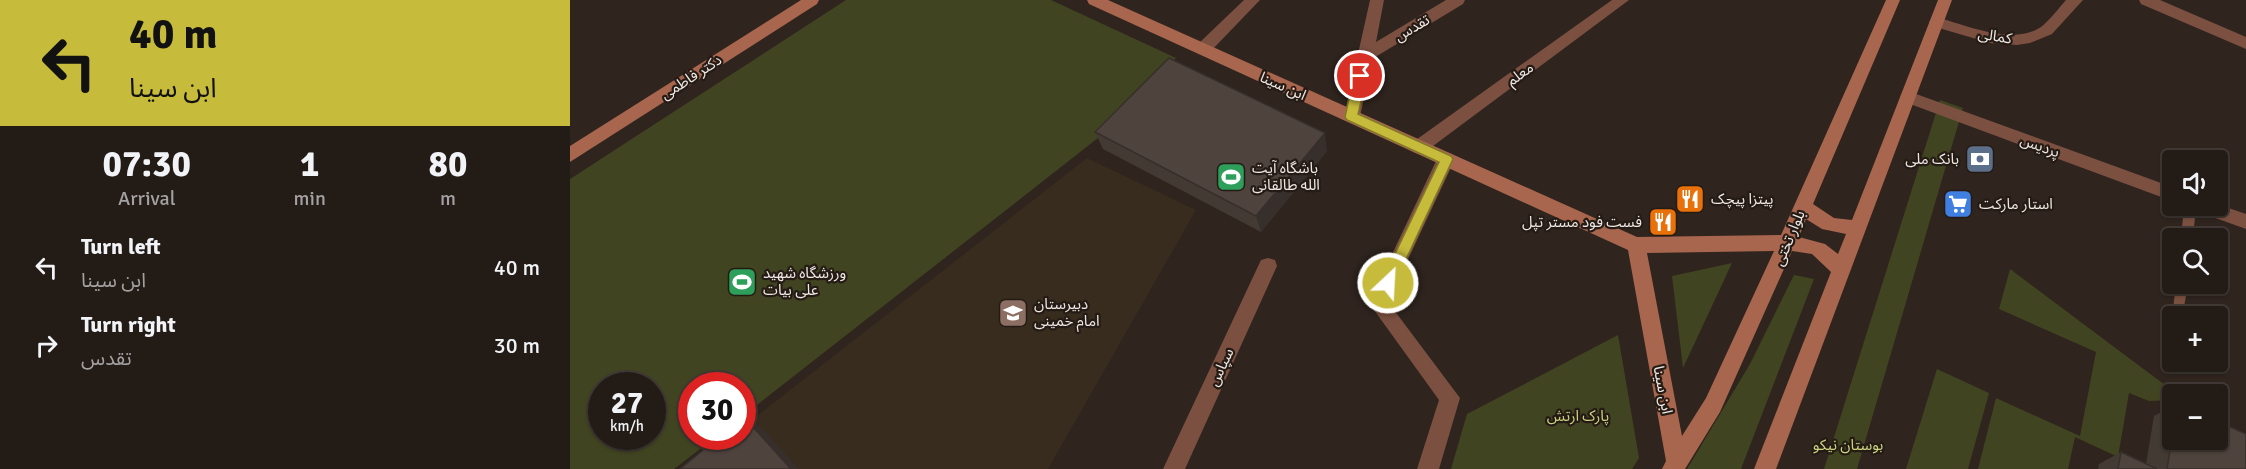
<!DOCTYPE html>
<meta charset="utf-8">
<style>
body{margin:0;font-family:Signika,"Noto Sans Arabic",sans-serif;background:#2b241f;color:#f1f3f6;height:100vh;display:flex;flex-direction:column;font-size:22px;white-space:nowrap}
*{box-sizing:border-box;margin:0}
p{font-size:20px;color:#a3a1a1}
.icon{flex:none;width:33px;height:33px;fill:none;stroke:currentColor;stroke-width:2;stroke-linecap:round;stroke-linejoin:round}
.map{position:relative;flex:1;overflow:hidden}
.details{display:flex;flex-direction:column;background:#231b16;width:570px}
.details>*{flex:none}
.guide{background:#c7bb3c;color:#111;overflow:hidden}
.tools{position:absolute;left:1592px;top:150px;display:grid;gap:12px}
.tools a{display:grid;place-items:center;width:66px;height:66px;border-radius:6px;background:#231b16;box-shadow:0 2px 4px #0004,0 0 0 2px #403935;font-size:30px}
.speed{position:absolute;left:18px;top:372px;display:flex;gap:12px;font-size:30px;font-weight:700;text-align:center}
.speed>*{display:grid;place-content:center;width:78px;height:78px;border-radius:50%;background:#231b16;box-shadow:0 2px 4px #0004,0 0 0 2px #403935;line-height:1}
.speed small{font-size:15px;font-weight:400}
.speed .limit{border:9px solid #d22;background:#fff;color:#111}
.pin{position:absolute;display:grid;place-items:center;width:51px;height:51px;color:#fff;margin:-26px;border:3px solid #fff;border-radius:50%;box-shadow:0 2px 6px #0007}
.me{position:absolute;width:66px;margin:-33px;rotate:25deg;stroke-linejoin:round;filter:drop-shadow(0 0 4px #0008)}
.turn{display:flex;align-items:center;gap:21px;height:126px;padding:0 30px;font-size:27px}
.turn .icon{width:78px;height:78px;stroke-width:2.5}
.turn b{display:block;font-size:42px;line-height:51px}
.eta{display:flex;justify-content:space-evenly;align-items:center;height:102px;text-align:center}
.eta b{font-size:36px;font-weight:700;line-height:42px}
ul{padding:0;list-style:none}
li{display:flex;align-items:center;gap:18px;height:78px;padding:0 30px}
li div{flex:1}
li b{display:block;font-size:22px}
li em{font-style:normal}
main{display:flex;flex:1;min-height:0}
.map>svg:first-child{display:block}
.education{fill:#382c1e}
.green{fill:#404421;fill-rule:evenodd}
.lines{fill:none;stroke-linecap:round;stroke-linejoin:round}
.lane{fill:#7b5041;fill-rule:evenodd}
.street{fill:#7b5041;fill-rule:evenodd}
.secondary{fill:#a9664e;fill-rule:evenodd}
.wall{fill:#443a34}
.shaded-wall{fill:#372f2b}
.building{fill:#4f433d;stroke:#372f2b;stroke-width:1.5}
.route{fill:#c7bb3c;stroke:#817a27;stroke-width:1.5}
.labels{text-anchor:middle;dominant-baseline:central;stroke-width:4.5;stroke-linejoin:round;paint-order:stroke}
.street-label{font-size:15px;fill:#eee7e3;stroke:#251b15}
.poi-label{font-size:15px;fill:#eee7e3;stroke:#251b15;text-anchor:start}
.park-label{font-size:15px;fill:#ccd580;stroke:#251b15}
</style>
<main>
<section class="details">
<div class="guide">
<div class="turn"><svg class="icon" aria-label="left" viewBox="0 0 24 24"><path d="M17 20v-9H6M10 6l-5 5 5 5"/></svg><div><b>40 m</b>ابن سینا</div></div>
</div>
<div class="eta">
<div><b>07:30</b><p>Arrival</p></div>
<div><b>1</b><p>min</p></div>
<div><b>80</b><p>m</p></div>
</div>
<ul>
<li><svg class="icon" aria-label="left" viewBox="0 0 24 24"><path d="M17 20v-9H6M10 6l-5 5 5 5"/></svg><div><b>Turn left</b><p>ابن سینا</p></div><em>40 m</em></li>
<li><svg class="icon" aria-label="right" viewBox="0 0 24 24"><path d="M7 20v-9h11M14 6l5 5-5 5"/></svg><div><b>Turn right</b><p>تقدس</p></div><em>30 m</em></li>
</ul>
</section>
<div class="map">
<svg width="1676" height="469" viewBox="0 0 1676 469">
<rect width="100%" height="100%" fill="#2f241e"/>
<!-- education -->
<polygon class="education" points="517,158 626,210 478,469 112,469 172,436 173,422 184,413 187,416"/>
<!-- green -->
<g class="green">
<path d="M276,0h205l125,58 -78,80 -355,278 -1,-30h-50v50l24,1 -42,32h-104v-290zM32,386h50v50h-50z"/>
<polygon points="1370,100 1393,108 1287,469 1254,469"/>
<polygon points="1162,263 1113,368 1102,276"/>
<polygon points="1440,269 1607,394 1602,394 1602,400 1579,401 1559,393 1548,457 1505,437 1498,469 1408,469 1426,398 1510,436 1526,352 1429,309"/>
<polygon points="1224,275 1244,279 1171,469 1117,469 1180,364"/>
<polygon points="1048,335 1069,458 1062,469 881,469 897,414"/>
<polygon points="1367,369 1419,393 1398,469 1336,469"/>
</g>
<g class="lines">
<!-- lane -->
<g class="lane">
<polygon points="1624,154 1628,155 1629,160 1619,160 1620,155"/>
<polygon points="1614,206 1626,206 1623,238 1611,238"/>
<polygon points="1606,284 1618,284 1613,313 1609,315 1605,313 1603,309"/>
</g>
<!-- street -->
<g class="street">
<polygon points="674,0 690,0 639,53 627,53 625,49 627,45"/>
<polygon points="800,0 814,0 806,42 876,0 895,0 893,4 802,59 790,117 788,121 782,123 776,121 774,117"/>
<polygon points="1042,0 1059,0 855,152 849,154 843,152 841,147 843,142"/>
<path d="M1496,0h17l-31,34 -22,9 -13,2 -27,-2 -58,-17 -3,-4 3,-4 5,-1c27,8 77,29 104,10 9,-7 17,-18 25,-27z"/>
<polygon points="1569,0 1590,0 1676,37 1676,49 1571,4"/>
<polygon points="1338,91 1602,187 1602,201 1332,101 1330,97 1332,93"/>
<polygon points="876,152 882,154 885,159 818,302 890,398 869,469 847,469 869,400 799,303 867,159 870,154"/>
<polygon points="1647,204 1676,214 1676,229 1626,211 1623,206"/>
<polygon points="698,258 705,260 707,266 615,469 593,469 691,260"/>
</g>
<!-- secondary -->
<g class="secondary">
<polygon points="231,0 249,0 247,4 0,162 0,146"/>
<path d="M517,0h21l529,237 144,-2 105,-235h14l-87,204 21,14 18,2 86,-220h14l-176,469h-22l77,-197 -19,-18 -20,-3 -72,161 -35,57h-23l4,-8 -38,-211 -539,-246zM1236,219l16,10 24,5 -8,20 -13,-10 -26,-7zM1204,251l-68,147 -24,38 -35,-183z"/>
</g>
</g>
<!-- wall -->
<g class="wall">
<polygon points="525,132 757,151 691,232 533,149"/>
<polygon points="1602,406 1602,440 1676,469 1528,469 1529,464 1551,452 1576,464 1584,416"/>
</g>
<!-- shaded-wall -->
<g class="shaded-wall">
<polygon points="755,133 757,151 691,232 686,216"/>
<polygon points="174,417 192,428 229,469 219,469"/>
</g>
<!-- building -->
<g class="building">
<polygon points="599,58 755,133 686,216 525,132"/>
<polygon points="174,417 220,468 219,469 110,469 150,436 172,436 172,419"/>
<polygon points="1647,421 1676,434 1676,469 1597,469 1602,438 1602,440 1647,440"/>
<polygon points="1551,452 1587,469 1548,469"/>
</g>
<!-- route -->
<polygon class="route" points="790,72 797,76 788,114 881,156 883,159 823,287 813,287 811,283 869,162 777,120 775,117 784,76"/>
<!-- icons -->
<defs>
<g id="bank-square" transform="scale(1.5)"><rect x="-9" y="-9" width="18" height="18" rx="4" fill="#5c6f8a" stroke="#251b15"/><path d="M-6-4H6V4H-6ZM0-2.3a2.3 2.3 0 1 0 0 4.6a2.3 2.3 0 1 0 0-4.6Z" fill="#fff"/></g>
<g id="stadium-square" transform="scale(1.5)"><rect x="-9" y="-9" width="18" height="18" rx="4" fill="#2e9e5b" stroke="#251b15"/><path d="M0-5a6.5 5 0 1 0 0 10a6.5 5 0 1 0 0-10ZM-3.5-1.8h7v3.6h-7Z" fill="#fff"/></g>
<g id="restaurant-square" transform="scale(1.5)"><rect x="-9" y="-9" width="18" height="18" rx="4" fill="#e8710a" stroke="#251b15"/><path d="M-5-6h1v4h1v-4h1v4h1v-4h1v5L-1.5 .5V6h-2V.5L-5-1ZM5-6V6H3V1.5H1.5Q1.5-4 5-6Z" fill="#fff"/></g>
<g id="supermarket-square" transform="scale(1.5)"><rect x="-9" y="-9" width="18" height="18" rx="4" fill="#3f7fe0" stroke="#251b15"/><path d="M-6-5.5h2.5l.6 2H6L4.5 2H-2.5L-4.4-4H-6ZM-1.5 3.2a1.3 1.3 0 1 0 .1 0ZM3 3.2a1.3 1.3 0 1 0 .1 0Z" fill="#fff"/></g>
<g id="school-square" transform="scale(1.5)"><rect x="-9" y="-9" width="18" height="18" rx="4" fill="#8d6e63" stroke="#251b15"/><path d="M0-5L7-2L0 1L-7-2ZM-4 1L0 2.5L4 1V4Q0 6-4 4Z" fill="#fff"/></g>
</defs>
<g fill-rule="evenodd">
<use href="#bank-square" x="1410" y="159"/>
<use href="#stadium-square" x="661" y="177"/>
<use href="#restaurant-square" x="1120" y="199"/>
<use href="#supermarket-square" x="1388" y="204"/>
<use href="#restaurant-square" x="1093" y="222"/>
<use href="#stadium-square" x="172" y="282"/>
<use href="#school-square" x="443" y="313"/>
</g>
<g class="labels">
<!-- street labels -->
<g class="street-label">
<text transform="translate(842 28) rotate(-31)">تقدس</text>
<text transform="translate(1425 36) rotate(9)">کمالی</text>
<text transform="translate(950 74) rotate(-36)">معلم</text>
<text transform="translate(121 77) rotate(-33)">دکتر فاطمی</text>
<text transform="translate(713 86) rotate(24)">ابن سینا</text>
<text transform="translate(1470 146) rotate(20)">پردیس</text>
<text transform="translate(1219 238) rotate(-67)">بلوار تختی</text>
<text transform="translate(651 367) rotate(-65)">سپاس</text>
<text transform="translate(1093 390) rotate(79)">ابن سینا</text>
</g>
<!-- poi labels -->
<g class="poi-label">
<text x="1389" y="159" text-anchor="end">بانک ملی</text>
<text x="682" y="168">باشگاه آیت<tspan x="682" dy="17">الله طالقانی</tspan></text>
<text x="1141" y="199">پیتزا پیچک</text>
<text x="1409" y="204">استار مارکت</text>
<text x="1072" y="222" text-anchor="end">فست فود مستر تپل</text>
<text x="193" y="273">ورزشگاه شهید<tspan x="193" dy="17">علی بیات</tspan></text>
<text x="464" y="304">دبیرستان<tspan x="464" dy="17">امام خمینی</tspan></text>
</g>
<!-- park labels -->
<g class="park-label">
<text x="1008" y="416">پارک ارتش</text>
<text x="1278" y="445">بوستان نیکو</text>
</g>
</g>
</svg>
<div class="tools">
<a><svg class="icon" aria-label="sound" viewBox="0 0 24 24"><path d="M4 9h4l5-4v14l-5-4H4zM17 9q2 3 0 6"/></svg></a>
<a><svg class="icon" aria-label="search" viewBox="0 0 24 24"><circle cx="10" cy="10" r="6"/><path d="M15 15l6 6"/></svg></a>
<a>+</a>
<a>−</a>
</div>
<div class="speed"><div>27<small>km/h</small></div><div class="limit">30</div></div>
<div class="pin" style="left:790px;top:76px;background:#d93025"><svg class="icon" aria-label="arrive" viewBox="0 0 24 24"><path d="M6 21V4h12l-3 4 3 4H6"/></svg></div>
<svg class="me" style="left:818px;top:283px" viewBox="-20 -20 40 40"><circle r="17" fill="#c7bb3c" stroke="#fff" stroke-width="3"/><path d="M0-11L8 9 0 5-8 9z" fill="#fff"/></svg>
</div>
</main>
